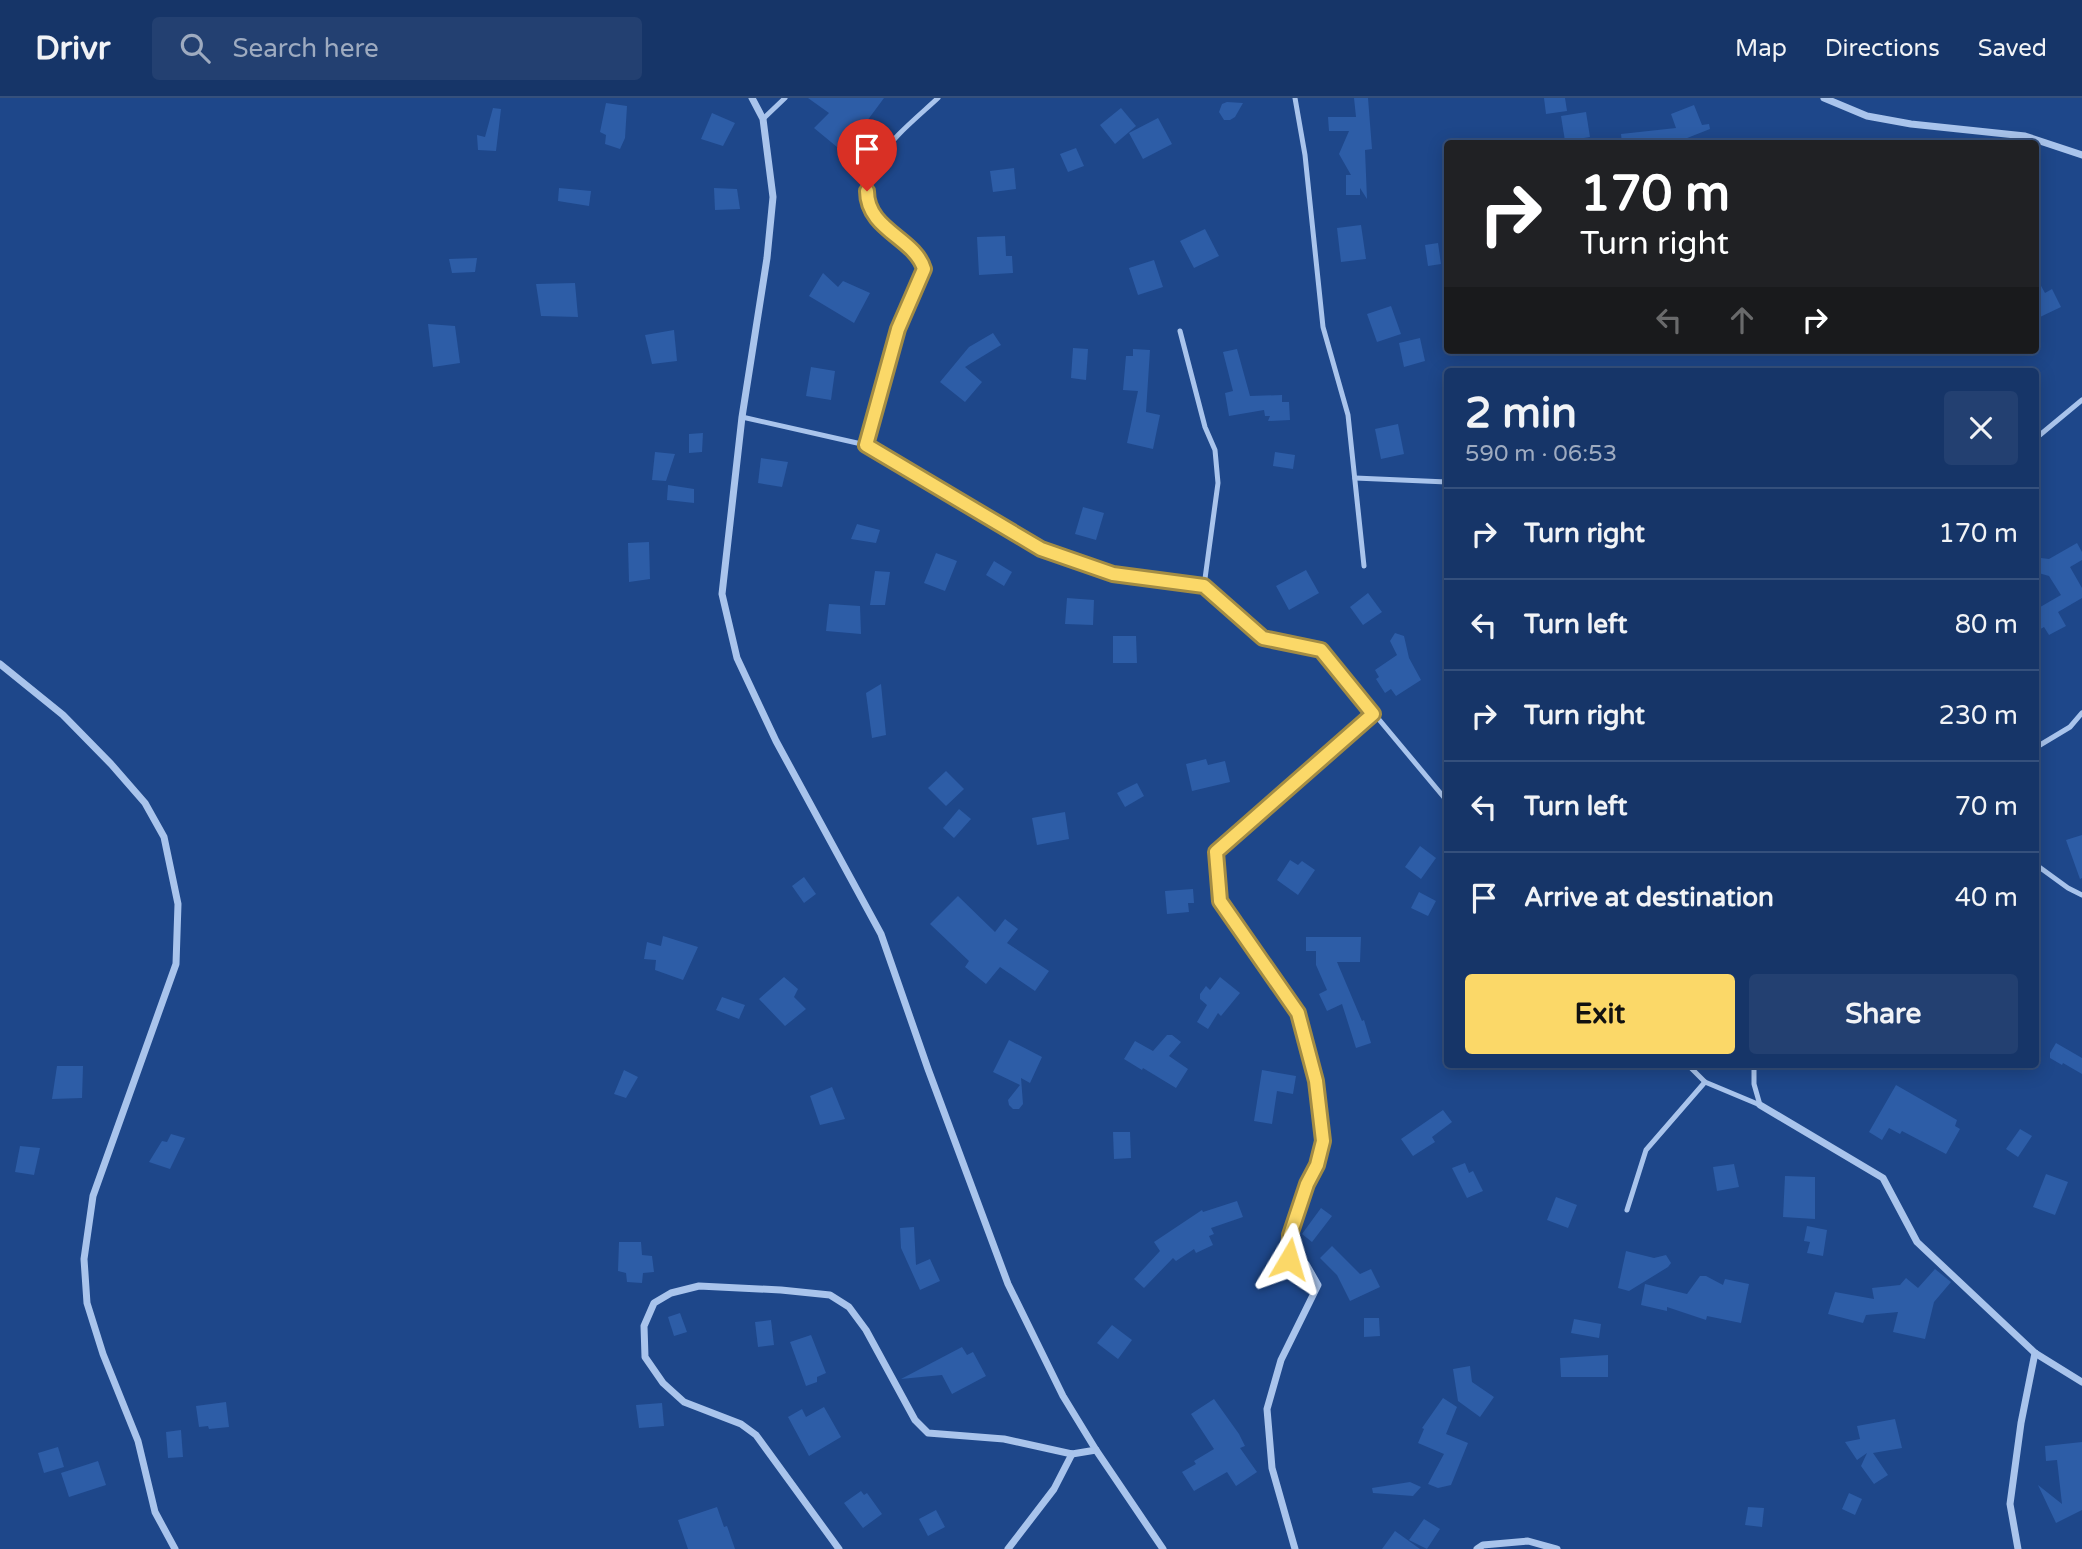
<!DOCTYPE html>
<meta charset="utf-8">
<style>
body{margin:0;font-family:"Varela Round",sans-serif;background:#234071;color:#f1f3f6;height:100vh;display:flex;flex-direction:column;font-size:26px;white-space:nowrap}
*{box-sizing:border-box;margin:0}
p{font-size:23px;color:#9eabc0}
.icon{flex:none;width:38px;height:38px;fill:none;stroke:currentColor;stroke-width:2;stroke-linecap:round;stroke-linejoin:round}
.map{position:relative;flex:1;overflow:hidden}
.panel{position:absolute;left:1444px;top:270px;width:595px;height:700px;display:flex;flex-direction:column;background:#163568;border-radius:7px;box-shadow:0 4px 18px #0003,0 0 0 2px #35507c}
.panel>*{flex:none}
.banner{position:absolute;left:1444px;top:42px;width:595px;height:214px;border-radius:7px;box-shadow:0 4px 18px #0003,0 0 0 2px #35507c;background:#202124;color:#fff;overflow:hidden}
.pin{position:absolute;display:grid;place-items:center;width:60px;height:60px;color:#fff;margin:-72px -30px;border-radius:50% 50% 50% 0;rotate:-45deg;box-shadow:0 0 7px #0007}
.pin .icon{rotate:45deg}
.me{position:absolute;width:77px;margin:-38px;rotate:7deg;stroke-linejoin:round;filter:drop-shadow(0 0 5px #0008)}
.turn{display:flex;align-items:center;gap:24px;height:147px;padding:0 21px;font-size:32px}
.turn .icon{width:91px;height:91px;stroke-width:2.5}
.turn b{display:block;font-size:49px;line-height:60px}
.lanes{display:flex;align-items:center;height:66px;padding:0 21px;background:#0003;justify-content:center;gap:35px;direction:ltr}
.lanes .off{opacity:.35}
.round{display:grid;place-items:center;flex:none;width:74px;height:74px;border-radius:7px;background:#234071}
.overview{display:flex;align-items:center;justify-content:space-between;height:119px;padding:0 21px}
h1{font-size:42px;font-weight:700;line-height:52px}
.primary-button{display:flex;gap:14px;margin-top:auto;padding:14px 21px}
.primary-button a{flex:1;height:80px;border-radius:7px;background:#fbd868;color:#111;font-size:28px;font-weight:700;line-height:80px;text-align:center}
.primary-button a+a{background:#234071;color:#f1f3f6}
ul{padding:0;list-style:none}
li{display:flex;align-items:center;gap:21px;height:91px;padding:0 21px;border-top:2px solid #35507c}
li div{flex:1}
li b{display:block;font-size:26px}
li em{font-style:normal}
header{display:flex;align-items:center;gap:42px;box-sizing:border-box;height:98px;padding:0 35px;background:#163568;border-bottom:2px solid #35507c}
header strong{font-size:33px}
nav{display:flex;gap:38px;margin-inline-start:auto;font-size:24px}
.search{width:490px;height:63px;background:#234071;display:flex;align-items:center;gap:18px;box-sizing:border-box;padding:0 24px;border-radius:7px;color:#9eabc0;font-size:26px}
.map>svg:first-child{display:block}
.building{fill:#2d5da7}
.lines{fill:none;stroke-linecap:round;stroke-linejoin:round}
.service{stroke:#a9c4ec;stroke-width:5}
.minor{stroke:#a9c4ec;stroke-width:7}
.route-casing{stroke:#a38c44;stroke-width:18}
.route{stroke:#fbd868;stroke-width:12}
</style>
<header>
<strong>Drivr</strong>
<div class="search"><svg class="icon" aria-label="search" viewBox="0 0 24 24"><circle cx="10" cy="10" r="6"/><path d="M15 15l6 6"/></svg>Search here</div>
<nav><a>Map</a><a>Directions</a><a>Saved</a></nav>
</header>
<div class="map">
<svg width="2082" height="1451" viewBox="0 0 2082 1451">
<rect width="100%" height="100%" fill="#1e478a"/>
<!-- building -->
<g class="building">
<polygon points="808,0 884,0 867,23 882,33 871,48 854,63 814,30 829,15"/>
<polygon points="1354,0 1368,0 1372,51 1365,52 1367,101 1360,90 1360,97 1346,97 1346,77 1351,77 1339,56 1349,33 1329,33 1328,19 1356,19"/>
<polygon points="1544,0 1565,0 1567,13 1546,16"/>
<polygon points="1227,4 1243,5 1235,19 1230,22 1224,22 1219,14 1222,6"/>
<polygon points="606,5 627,8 625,40 620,51 605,46 606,37 600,34"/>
<polygon points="1694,7 1702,27 1709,26 1710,31 1672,46 1622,46 1621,36 1676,30 1671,16"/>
<polygon points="493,10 501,11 496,53 478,52 477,37 485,39"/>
<polygon points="1121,10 1136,28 1115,46 1100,27"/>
<polygon points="1586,14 1590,39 1565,43 1561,18"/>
<polygon points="712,15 735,25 723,48 701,41"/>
<polygon points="1158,20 1172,46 1143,61 1129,35"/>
<polygon points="1076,50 1084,68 1068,74 1060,56"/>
<polygon points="1014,70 1016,91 993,94 990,73"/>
<polygon points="559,90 591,93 589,108 558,103"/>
<polygon points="714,90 737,91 740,111 715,112"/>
<polygon points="1361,127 1366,161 1341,164 1337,130"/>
<polygon points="1205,131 1219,158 1194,170 1180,143"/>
<polygon points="1005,138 1006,158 1012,158 1013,175 979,177 977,139"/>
<polygon points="1438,145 1441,166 1428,168 1425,147"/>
<polygon points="477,160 475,174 452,175 449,161"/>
<polygon points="1154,162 1163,189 1138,197 1129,170"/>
<polygon points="823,175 838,189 843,183 870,195 854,225 809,198"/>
<polygon points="2035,177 2045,195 2052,191 2061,209 2040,219 2035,211"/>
<polygon points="575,185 578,219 541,218 536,186"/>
<polygon points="1391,208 1401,236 1377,244 1367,216"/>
<polygon points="428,226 455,228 460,265 433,269"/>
<polygon points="674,232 677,263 652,266 645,237"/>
<polygon points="993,235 1001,247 965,269 982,284 965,304 940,284 969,249"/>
<polygon points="1420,240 1425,263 1404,269 1399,245"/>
<polygon points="1073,250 1088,251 1086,282 1071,280"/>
<polygon points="1133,251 1150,252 1146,314 1160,317 1153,351 1127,345 1138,293 1123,292 1126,258 1133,258"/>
<polygon points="1237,251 1250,298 1282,297 1282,304 1289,304 1290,322 1268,323 1270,318 1265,318 1264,312 1229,318 1225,295 1233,293 1223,254"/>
<polygon points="811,269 835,273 831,302 806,298"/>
<polygon points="1398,326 1404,356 1381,361 1375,331"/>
<polygon points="703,335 702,354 689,355 689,336"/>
<polygon points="655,354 675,356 666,383 652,382"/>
<polygon points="1275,354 1295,357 1293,371 1273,368"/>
<polygon points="761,360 788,364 782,389 758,385"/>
<polygon points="668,387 694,391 694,405 667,402"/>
<polygon points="1083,409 1104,415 1096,442 1075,436"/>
<polygon points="857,426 880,432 876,445 851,441"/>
<polygon points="649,444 650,481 629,484 628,445"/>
<polygon points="2077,445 2082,454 2082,462 2070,469 2082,490 2082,500 2058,514 2066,528 2049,537 2044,529 2035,534 2035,512 2061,497 2049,478 2035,474 2035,464 2041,460 2049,461"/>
<polygon points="936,455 957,463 945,493 924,485"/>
<polygon points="994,463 1012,474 1004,488 986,477"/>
<polygon points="1306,472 1319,495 1289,512 1276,488"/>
<polygon points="875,473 890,474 885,507 870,507"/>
<polygon points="1368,495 1382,514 1363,527 1350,509"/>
<polygon points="1067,500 1094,502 1093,527 1065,526"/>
<polygon points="829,506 860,508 861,536 826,533"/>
<polygon points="1395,535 1404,538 1409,560 1421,582 1396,598 1391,591 1385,595 1376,581 1379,579 1375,572 1397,557 1390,543"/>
<polygon points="1113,538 1136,538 1137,565 1113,565"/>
<polygon points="881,586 886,637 872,640 866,595"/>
<polygon points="1206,661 1208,667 1225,663 1230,684 1192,693 1186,666"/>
<polygon points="946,673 964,691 946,708 928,690"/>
<polygon points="1137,685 1144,698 1125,709 1117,695"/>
<polygon points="959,711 971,721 954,740 943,730"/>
<polygon points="1065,714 1069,741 1037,747 1032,720"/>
<polygon points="2082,737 2082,780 2080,781 2066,742"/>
<polygon points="1420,748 1436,760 1421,781 1405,769"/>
<polygon points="1290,762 1298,767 1302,763 1315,772 1298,797 1277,782"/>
<polygon points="804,779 816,796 804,805 792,788"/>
<polygon points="1193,791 1194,805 1188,805 1189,814 1167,816 1165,793"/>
<polygon points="1419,794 1436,803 1428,818 1411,810"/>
<polygon points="958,798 995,834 1005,821 1018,831 1007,845 1049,873 1035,893 1000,869 986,886 965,869 969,863 930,826"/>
<polygon points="663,838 698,849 683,882 655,872 656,862 644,861 647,844 661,848"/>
<polygon points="1306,839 1361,839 1360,864 1337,864 1362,923 1364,922 1371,945 1356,950 1342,906 1327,913 1319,896 1327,892 1316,867 1316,853 1306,853"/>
<polygon points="784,879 798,891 794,899 806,911 785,928 759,901"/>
<polygon points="1220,879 1240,895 1221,918 1218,915 1208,931 1197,924 1207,907 1200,901 1200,896 1206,888 1210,892"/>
<polygon points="722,899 745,907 739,921 716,912"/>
<polygon points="1167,937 1172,937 1181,944 1169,958 1188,971 1176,990 1143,970 1142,972 1124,961 1135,943 1153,953"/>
<polygon points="1009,942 1042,959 1030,985 1021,980 1023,1006 1019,1011 1013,1011 1009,1007 1008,1002 1020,987 993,974"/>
<polygon points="2056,945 2082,960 2082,976 2063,965 2062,967 2050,960 2050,955"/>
<polygon points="57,968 83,968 82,1000 52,1001"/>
<polygon points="624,972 638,979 626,1000 614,996"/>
<polygon points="1262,972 1296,978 1293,996 1277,993 1272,1026 1254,1023"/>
<polygon points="1896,987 1957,1022 1955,1028 1960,1031 1946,1056 1902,1033 1900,1036 1889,1030 1882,1042 1869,1034"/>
<polygon points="832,989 845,1021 820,1027 810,998"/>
<polygon points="1443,1012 1452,1024 1432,1039 1435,1044 1413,1058 1401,1041"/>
<polygon points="2020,1031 2032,1038 2018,1059 2006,1051"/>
<polygon points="1113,1034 1130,1034 1131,1060 1114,1061"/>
<polygon points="171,1036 185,1040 170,1071 149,1064 162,1043 167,1044"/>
<polygon points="20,1048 40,1050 34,1077 15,1074"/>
<polygon points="1465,1065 1469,1075 1473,1073 1483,1093 1467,1100 1452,1070"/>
<polygon points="1734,1066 1739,1089 1717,1093 1713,1069"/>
<polygon points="2046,1076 2068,1084 2055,1117 2033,1109"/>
<polygon points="1785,1078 1815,1079 1815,1121 1783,1119"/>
<polygon points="1556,1099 1577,1107 1568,1130 1547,1122"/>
<polygon points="1237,1103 1243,1119 1211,1130 1214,1136 1209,1138 1213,1147 1196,1155 1194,1151 1176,1163 1173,1160 1144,1190 1134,1181 1160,1153 1154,1144 1202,1112 1203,1114"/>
<polygon points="1321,1110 1332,1118 1312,1144 1302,1136"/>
<polygon points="1807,1128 1827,1132 1823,1158 1807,1155 1810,1144 1804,1143"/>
<polygon points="914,1129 916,1167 930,1161 940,1183 920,1192 901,1150 900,1130"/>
<polygon points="619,1144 641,1144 642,1157 652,1158 654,1174 643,1175 642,1185 627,1184 626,1175 618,1173"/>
<polygon points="1332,1148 1360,1176 1371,1171 1380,1189 1350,1203 1337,1177 1320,1160"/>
<polygon points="1626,1153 1654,1160 1666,1157 1671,1165 1668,1169 1629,1193 1618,1190"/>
<polygon points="1935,1171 1951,1184 1934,1204 1925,1241 1893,1234 1898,1214 1866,1217 1863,1225 1828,1216 1835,1194 1874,1201 1872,1190 1900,1187 1906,1180 1918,1190"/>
<polygon points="1700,1178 1706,1178 1723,1187 1725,1181 1749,1186 1741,1225 1707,1218 1706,1222 1667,1209 1667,1213 1641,1207 1645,1186 1687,1196"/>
<polygon points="680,1215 687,1234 674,1238 668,1219"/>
<polygon points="1364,1220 1379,1220 1380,1238 1364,1239"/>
<polygon points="1574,1221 1601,1226 1599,1240 1571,1235"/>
<polygon points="771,1222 774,1247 758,1249 755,1224"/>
<polygon points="1112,1227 1132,1242 1118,1261 1097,1245"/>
<polygon points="811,1237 826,1275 817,1279 817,1284 806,1288 790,1244"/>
<polygon points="962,1249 967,1257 973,1254 986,1278 952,1296 942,1277 901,1281"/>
<polygon points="1608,1257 1608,1279 1561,1279 1560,1260"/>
<polygon points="1470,1268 1472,1284 1494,1299 1480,1319 1458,1303 1453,1271"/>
<polygon points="1443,1300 1457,1309 1446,1336 1468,1345 1451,1387 1438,1390 1428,1386 1444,1356 1418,1345 1424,1331 1422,1330"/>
<polygon points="1214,1301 1239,1336 1245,1348 1240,1350 1257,1374 1236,1388 1227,1374 1194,1393 1182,1374 1196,1366 1194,1363 1214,1351 1191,1316"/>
<polygon points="226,1304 229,1329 209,1331 208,1328 199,1329 196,1308"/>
<polygon points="662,1305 664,1328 639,1330 636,1307"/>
<polygon points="824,1309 841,1339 809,1358 788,1319 802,1311 806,1319"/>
<polygon points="1895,1321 1902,1350 1873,1355 1888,1377 1874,1386 1861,1368 1867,1355 1857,1362 1845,1344 1860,1341 1857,1328"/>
<polygon points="181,1332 183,1359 168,1360 166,1334"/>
<polygon points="2082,1344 2082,1412 2056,1425 2038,1387 2062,1406 2057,1362 2046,1363 2045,1348"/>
<polygon points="58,1349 64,1369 44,1375 38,1355"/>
<polygon points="98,1363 106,1387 69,1399 61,1375"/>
<polygon points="1410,1384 1421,1389 1413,1398 1373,1395 1372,1390"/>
<polygon points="861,1393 864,1397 867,1395 882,1416 863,1430 844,1405"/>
<polygon points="1849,1395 1862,1401 1855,1417 1842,1411"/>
<polygon points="717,1409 724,1429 727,1428 735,1451 688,1451 678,1422"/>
<polygon points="1748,1409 1764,1410 1762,1429 1745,1427"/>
<polygon points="936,1412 945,1429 928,1438 919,1421"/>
<polygon points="1424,1421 1440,1431 1427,1451 1409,1442"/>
<polygon points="1395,1433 1420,1451 1382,1451"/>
</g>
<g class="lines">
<!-- service -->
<g class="service">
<polyline points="1295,0 1305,57 1323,229 1348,317 1364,468"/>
<polyline points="763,21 785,0"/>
<polyline points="1180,233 1205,329 1215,352 1218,385 1204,488"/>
<polyline points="742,319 866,347 1041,451 1113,476 1204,488 1263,540 1321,552 1447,703"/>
<polyline points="2035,341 2082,302"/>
<path d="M866,347l32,-116 26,-60c-6,-19 -28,-29 -41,-43 -44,-50 21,-96 55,-128"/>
<polyline points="1355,380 1447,384"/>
<polyline points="2035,650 2070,629 2082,615"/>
<polyline points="2035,766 2068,790 2082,797"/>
<polyline points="1687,966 1705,984 1760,1007"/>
<polyline points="1754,966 1754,986 1760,1007"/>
<polyline points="1627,1112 1646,1052 1705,984"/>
</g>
<!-- minor -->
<g class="minor">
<polyline points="752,0 763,21 773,99 767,160 742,319 722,496 737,560 776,643 881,836 928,971 1008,1186 1063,1298 1096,1352 1163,1451"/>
<polyline points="1824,0 1867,18 1911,26 2025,38 2082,57"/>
<polyline points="0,566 63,617 111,666 145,705 164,739 178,806 176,866 93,1098 84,1161 87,1205 103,1256 138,1343 155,1414 175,1451"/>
<polyline points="1760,1007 1883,1080 1917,1144 2035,1255 2082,1284"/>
<polyline points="839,1451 756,1337 741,1326 684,1304 663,1285 645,1259 644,1228 654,1205 671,1195 699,1188 781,1192 830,1197 849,1209 866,1232 915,1322 928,1335 1004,1341 1072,1356 1096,1352"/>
<polyline points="1008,1451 1054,1391 1072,1356"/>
<polyline points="1295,1451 1272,1370 1267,1311 1281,1262 1318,1187 1306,1166 1289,1161 1290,1137 1307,1086 1317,1067 1323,1043 1316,983 1298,915 1220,803 1216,754 1373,616"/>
<polyline points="1477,1451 1483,1447 1528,1443 1557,1451"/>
<polyline points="2018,1451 2010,1406 2021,1325 2035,1255"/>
</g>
</g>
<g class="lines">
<!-- route casing -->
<g class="route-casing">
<path id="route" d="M867,93c0,39 48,47 57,78l-26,60 -32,116 175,104 72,25 91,12 59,52 58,12 52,64 -157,138 4,49 78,112 18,68 7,60 -6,24 -10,19 -17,51 -1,24"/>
</g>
<!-- route -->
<use href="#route" class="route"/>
</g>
</svg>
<div class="pin" style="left:867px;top:93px;background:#d93025"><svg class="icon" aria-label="arrive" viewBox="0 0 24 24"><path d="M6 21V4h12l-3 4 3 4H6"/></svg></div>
<svg class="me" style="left:1289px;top:1161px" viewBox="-20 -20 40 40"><path d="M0-17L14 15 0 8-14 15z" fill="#fbd868" stroke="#fff" stroke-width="4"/></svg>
<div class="banner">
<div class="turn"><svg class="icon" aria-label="right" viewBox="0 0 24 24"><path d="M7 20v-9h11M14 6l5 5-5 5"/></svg><div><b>170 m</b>Turn right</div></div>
<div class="lanes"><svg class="icon off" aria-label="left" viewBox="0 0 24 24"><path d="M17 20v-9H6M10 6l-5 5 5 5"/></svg><svg class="icon off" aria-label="ahead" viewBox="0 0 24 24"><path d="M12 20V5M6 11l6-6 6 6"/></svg><svg class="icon" aria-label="right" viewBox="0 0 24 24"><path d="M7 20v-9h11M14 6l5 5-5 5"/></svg></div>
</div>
<section class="panel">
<div class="overview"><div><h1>2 min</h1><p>590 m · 06:53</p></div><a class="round"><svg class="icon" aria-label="close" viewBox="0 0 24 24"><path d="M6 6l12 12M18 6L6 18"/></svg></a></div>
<ul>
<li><svg class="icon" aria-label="right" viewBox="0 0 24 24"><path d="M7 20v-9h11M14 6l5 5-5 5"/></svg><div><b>Turn right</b></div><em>170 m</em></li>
<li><svg class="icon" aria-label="left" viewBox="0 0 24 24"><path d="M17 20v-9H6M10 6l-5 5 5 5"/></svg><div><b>Turn left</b></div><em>80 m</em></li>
<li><svg class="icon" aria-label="right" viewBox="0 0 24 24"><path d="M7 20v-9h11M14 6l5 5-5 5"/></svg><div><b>Turn right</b></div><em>230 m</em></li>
<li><svg class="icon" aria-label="left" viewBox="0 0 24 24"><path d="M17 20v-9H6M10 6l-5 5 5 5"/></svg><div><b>Turn left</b></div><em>70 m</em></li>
<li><svg class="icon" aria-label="arrive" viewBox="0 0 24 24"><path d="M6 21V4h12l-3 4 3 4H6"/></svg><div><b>Arrive at destination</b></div><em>40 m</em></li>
</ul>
<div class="primary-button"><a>Exit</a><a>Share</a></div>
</section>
</div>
